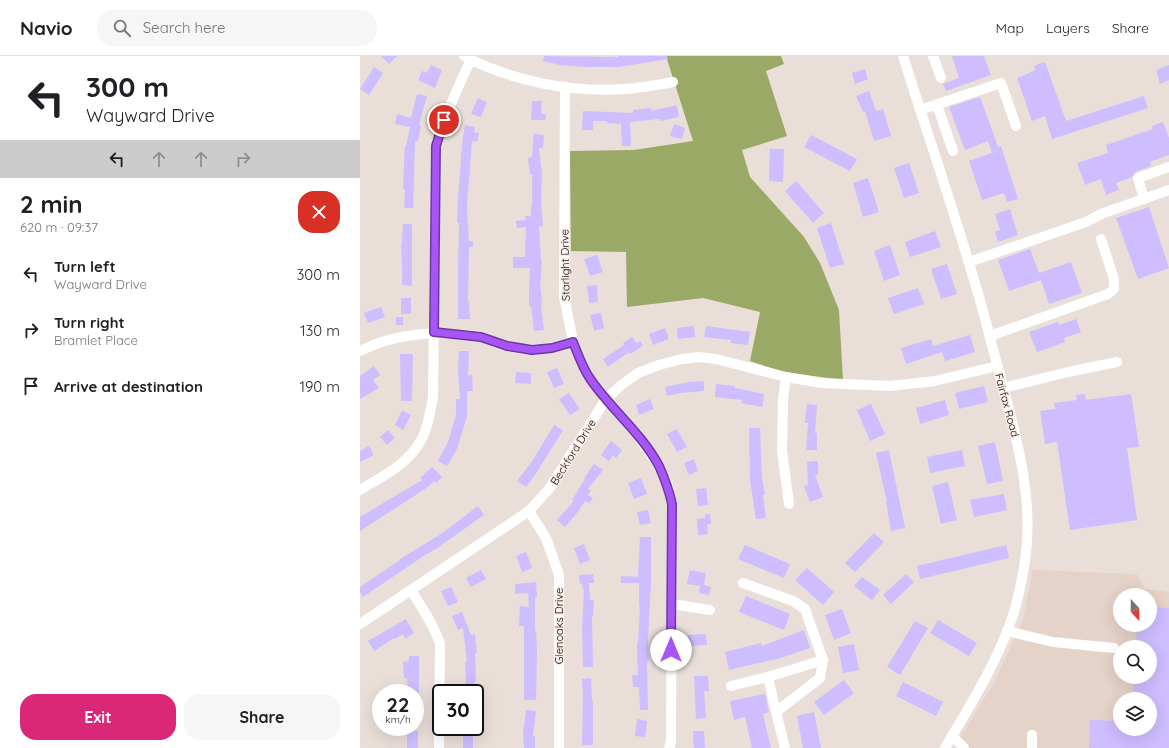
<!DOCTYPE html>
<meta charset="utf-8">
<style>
body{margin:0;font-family:Quicksand,sans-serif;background:#f6f6f6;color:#202124;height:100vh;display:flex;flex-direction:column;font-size:15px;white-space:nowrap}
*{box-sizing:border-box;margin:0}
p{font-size:13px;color:#757577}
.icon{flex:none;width:22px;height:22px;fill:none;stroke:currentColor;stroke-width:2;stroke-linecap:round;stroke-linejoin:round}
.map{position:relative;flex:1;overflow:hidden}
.drawer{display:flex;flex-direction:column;background:#fff;width:360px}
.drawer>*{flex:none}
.banner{background:#fff;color:#202124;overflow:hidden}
.needle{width:26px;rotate:159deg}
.fabs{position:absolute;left:753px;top:532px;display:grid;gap:8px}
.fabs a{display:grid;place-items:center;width:44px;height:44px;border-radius:50%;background:#fff;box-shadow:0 4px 16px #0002;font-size:20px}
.speed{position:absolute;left:12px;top:628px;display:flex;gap:8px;font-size:20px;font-weight:700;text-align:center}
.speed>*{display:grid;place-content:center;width:52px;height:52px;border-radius:50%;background:#fff;box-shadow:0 4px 16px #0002;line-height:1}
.speed small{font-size:10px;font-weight:400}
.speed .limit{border:2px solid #111;border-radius:6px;background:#fff;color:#111}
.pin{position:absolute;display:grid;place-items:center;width:34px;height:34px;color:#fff;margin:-17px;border:2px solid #fff;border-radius:50%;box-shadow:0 1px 4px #0007}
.me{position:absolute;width:44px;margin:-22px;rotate:0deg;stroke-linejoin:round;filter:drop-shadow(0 0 3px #0008)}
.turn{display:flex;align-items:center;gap:14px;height:84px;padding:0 20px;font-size:18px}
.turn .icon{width:52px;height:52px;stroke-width:2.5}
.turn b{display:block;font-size:28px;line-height:34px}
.lanes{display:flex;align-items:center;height:38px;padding:0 20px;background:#0003;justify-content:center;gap:20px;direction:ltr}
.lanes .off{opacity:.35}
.round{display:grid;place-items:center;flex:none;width:42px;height:42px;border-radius:16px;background:#f6f6f6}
.summary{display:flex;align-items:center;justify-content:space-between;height:68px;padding:0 20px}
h1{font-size:24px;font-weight:800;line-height:30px}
.action{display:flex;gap:8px;margin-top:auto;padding:8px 20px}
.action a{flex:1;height:46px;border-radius:16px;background:#db2777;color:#fff;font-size:16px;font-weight:800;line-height:46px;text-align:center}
.action a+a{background:#f6f6f6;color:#202124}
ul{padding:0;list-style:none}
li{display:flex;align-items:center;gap:12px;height:56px;padding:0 20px}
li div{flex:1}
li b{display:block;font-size:15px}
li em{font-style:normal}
header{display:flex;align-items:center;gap:24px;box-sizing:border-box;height:56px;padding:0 20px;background:#fff;border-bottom:1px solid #e0e0e0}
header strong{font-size:19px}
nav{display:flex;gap:22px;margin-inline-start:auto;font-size:14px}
.search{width:280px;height:36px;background:#f6f6f6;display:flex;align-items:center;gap:10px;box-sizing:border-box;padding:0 14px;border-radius:16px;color:#757577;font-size:15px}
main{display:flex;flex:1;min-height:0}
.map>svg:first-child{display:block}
.built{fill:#e5d2c9;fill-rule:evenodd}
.forest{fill:#9aa966}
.building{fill:#cebdff}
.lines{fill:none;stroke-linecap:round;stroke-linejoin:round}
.minor{stroke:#fff;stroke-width:10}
.route-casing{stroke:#6d37a1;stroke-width:10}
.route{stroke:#a855f7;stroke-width:7}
.labels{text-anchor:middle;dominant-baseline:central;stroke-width:3;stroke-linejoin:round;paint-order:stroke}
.street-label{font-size:11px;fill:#100c0b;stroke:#f7ece6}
</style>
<header>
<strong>Navio</strong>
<div class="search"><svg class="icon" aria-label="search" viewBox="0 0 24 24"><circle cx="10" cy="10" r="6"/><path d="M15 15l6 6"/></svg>Search here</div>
<nav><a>Map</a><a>Layers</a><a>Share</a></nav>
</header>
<main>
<section class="drawer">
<div class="banner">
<div class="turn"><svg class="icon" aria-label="left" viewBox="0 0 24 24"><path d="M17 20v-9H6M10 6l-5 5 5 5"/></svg><div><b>300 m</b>Wayward Drive</div></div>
<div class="lanes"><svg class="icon" aria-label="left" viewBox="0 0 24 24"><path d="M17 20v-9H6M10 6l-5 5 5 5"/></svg><svg class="icon off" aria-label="ahead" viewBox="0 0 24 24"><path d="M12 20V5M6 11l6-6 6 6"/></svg><svg class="icon off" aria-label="ahead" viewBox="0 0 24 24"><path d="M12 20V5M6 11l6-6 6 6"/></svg><svg class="icon off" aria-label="right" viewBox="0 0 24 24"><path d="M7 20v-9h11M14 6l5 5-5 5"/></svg></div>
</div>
<div class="summary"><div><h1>2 min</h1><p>620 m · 09:37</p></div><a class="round" style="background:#d93025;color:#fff"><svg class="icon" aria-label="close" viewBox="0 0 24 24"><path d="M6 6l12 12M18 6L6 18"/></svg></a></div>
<ul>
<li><svg class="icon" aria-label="left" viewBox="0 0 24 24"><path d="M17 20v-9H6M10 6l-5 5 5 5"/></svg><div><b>Turn left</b><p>Wayward Drive</p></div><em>300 m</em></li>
<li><svg class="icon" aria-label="right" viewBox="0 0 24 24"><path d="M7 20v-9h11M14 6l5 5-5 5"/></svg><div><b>Turn right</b><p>Bramlet Place</p></div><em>130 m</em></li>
<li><svg class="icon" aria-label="arrive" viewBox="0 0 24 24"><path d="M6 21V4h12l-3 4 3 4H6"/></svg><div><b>Arrive at destination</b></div><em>190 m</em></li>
</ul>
<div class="action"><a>Exit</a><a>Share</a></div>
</section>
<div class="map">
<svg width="809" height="692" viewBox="0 0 809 692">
<rect width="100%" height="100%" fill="#eaded9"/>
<!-- built -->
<path class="built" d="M673,514l104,4 7,15 25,3v156h-215l41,-67 28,-62zM760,539h30v30h-30zM760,591h30v30h-30zM760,643h30v30h-30z"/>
<!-- forest -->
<polygon class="forest" points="306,0 421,0 424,8 406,15 427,80 382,94 390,121 444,181 460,207 479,254 483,324 424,316 390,305 400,256 343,242 267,251 266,196 211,195 210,95 274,94 333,85"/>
<!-- building -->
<g class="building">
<polygon points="21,0 37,0 29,8"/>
<polygon points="184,0 258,1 258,0 307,0 308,3 259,11 226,11 200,9 183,5"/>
<polygon points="592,0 624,0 631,19 586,35 583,28 599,22"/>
<polygon points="685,6 706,65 784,40 788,52 692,83 685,60 672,65 657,22 676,14 674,10"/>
<polygon points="71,9 82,14 75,32 58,24 62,15 67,17"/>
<polygon points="809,9 809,24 800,28 796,14"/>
<polygon points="14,11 23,17 9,39 0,33"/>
<polygon points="505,13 508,23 495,28 492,17"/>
<polygon points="509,35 516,55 523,53 531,80 514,85 505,55 503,56 496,40"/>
<polygon points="57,38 67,40 59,69 61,69 58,85 55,85 53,152 44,152 45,133 43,133 44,107 45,90 46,90 50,71 35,68 37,58 51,62"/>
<polygon points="620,41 638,91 641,90 658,143 647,146 644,137 622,144 609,105 632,97 628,85 605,94 589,51"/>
<polygon points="118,42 127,46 121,61 111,58"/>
<polygon points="172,45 182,45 181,58 186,58 185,64 171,64"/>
<polygon points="317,49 319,61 300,65 299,63 270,66 271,90 262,90 261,68 247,67 247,65 233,65 233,74 222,74 223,55 273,57 273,54 291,52 291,55"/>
<polygon points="803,66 809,82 809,99 790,106 791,110 775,116 772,121 756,127 759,134 746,139 741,123 725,129 717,107 748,97 746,89 793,73 792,70"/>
<polygon points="314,68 325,72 322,83 310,80"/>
<polygon points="105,69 115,71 114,76 119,77 117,86 112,85 107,150 109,185 113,185 113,191 109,191 108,245 109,245 110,263 98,263 98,216 99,167 97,167 98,143 102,87"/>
<polygon points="174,78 184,79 183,92 179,92 182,118 181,147 183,170 179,170 181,205 182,205 180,233 181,233 182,250 181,250 184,274 174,275 171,250 169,250 169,233 170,212 153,212 153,201 165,201 166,171 157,172 156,165 166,164 165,160 171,160 171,149 172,149 172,118 170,119 168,102 172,101"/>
<polygon points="451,79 497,103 490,115 444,91"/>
<polygon points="410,93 424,93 423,126 409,125"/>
<polygon points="549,107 559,137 544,142 534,112"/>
<polygon points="508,122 519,156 503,161 493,127"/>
<polygon points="436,125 464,157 453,167 425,135"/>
<polygon points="789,151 809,212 778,223 756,162"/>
<polygon points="650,153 658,179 638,186 635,176 640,174 635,158"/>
<polygon points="471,167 484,208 470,212 457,172"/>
<polygon points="43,168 52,168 52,230 42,229 42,206 41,188 42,188"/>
<polygon points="575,175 581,191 550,201 545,186"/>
<polygon points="530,189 540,219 524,225 514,195"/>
<polygon points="670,193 679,217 711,206 722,237 689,248 681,224 649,235 638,204"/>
<polygon points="237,199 243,216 230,220 224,203"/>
<polygon points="587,208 597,238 581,243 571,213"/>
<polygon points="237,229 238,246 229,247 227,230"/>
<polygon points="558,232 564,248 534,258 528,242"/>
<rect x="41" y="242" width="10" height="16"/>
<polygon points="21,251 25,261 8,267 4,257"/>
<polygon points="241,257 244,272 234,275 230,259"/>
<rect x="36" y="261" width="7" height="8"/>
<polygon points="716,263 721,276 704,282 705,286 677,296 669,276 698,266 699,269"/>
<polygon points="334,270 335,281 318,283 317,272"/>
<polygon points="346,270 390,276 388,289 371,287 371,284 344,281"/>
<polygon points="305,272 309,283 293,289 289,278"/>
<polygon points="610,279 615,296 585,305 582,296 546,308 541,292 571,283 573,290"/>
<polygon points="272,281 276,287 280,285 283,290 270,298 269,296 248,311 243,303 264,289 263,287"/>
<polygon points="99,295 109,295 108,320 112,319 113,335 107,335 107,360 97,393 87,410 78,405 88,386 96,359 96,343 100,343 98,317"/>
<polygon points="40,298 53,298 52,345 41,345"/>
<polygon points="14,310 20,319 13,324 19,332 0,343 0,320"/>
<polygon points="197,312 204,328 194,332 187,316"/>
<polygon points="156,316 171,317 171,328 155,327"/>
<polygon points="344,325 344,335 320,337 307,340 305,331 329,326"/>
<polygon points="356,328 375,330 375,332 404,338 402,351 381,347 382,344 355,341"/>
<polygon points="624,330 628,346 599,353 595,337"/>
<polygon points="209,337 220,353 210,359 199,343"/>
<polygon points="725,338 726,344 771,338 779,391 767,392 777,464 710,474 697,386 685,388 680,355 695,353 694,347 717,344 716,339"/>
<polygon points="290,343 294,353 279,359 276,349"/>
<polygon points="585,344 589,359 560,368 556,352"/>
<polygon points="447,348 457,349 455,377 457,377 457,394 446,394 448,367 445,367"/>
<polygon points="511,348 525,378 510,385 497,354"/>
<polygon points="42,354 51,359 43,374 35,369"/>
<polygon points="194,369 203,374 177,416 166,431 157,425 173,404"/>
<polygon points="389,372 400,372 402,422 405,439 403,439 406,462 396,463 390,424"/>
<polygon points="317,373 327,391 317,396 307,378"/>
<polygon points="28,374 35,382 27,389 20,381"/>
<polygon points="251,385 262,394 256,402 253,399 249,405 241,399"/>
<polygon points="635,386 643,425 627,428 618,390"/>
<polygon points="9,390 14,399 0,406 0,395"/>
<polygon points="529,394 545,472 531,475 526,446 527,446 516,397"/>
<polygon points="602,394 605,410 570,417 567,401"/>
<polygon points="334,403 338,415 329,419 324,407"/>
<polygon points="458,405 458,419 455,419 463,441 450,446 444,430 448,429 447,406"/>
<polygon points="234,408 243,414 228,433 231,434 228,439 233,442 229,447 225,445 217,457 205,471 197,464 214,445 212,444 225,423 224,422"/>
<polygon points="72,411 82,421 76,427 74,425 68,431 0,475 0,461 62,424 60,422"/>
<polygon points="281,422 287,438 274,443 268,427"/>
<polygon points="588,426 597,464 581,468 572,430"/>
<polygon points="346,432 348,449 338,450 336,433"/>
<polygon points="644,438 647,454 614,461 610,444"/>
<polygon points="118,450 124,459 80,490 81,490 65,499 3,541 0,536 0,531 40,504 40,503 81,478"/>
<polygon points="288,454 291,467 280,469 277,456"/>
<polygon points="345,458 350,458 351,468 347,468 348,478 338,479 337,463 345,462"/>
<polygon points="514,477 524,486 495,516 485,507"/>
<polygon points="280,481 291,481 291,525 288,584 289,605 287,605 288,654 280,654 279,631 273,631 272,619 278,619 277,587 278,587 280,551 279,551 279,527 261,527 261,520 278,521"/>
<polygon points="224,488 230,504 220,508 214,492"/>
<polygon points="385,489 430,508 424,522 378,503"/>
<polygon points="646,489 649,502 560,523 557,510"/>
<polygon points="166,496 172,512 162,516 156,500"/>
<polygon points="447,512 474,536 463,549 435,524"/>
<polygon points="121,514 126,523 111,531 106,522"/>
<polygon points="330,514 346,517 344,529 351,531 349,539 339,537 340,530 327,528"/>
<polygon points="233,518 234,527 229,527 230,544 234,544 233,560 232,560 233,611 223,611 222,571 224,534 223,534 222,527 220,528 219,519"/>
<polygon points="546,518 554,526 531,548 523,539"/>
<polygon points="502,521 520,534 512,544 494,530"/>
<polygon points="176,526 177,541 175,542 175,575 176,575 177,593 176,644 164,644 164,570 159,570 160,550 169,551 168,537 155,538 155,528"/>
<polygon points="91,531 98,546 88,550 81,535"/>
<polygon points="386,540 430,558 424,574 379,556"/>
<polygon points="790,551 809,552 809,692 729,692 730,664 760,665 760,673 790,673 790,643 773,643 774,621 790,621 790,591 776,591 777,569 790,569"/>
<polygon points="482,553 491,577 474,584 465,559"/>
<polygon points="102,556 111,579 115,578 117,597 115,597 116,621 113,637 104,637 106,624 105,606 107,606 103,572 98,574 92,560"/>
<polygon points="46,563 54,577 45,583 43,578 35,583 34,582 14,595 8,585"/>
<polygon points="578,564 617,587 609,600 570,577"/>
<polygon points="555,565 568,572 540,619 527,611"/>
<polygon points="444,574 450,592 415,604 415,603 369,614 365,596 401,587 402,590"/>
<polygon points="346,578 347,589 329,590 328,579"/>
<polygon points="494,588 499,614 483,617 478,591"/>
<polygon points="49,600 59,600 59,637 48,637 47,622 44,622 43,606 49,605"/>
<polygon points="334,620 348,620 349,635 344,635 346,662 336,663"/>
<polygon points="231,622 232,645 233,645 233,689 222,689 223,637 222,623"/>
<polygon points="484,624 494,637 464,659 454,646"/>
<polygon points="543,626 583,646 576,660 536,640"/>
<polygon points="405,638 409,656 403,658 411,692 392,692 385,661 374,664 370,645"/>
<polygon points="166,654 176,655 173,680 175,680 175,692 164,692 163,677"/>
<polygon points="454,656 461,692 443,692 437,660"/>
<polygon points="277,663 287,665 285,681 275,680"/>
<rect x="47" y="675" width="11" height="17"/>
<polygon points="333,675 344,675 345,692 334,692"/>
<rect x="103" y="677" width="10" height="15"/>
</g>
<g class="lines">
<!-- minor -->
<g class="minor">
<path d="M104,0c47,25 108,37 161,33 16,-1 32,-4 48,-7"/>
<path d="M543,0c25,80 53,160 76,241 7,23 12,47 19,70 16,63 37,128 27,194 -3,19 -7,39 -13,57 -15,45 -43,89 -67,130"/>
<polyline points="573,0 581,22"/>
<polyline points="205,31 204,240 213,286 217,298 231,324 277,379 298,409 308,429 312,448 311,686 309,692"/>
<polyline points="577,49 593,95"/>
<polyline points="560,54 641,27 656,70"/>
<polyline points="784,143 778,122 809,111"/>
<polyline points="609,206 726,166 741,158 809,134"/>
<polyline points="630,280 748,238 754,233 754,223 741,183"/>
<path d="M0,295c32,-16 68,-20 104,-16 5,0 12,0 18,2 6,2 11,5 17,7 29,9 46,6 74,-2"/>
<polyline points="426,321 423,344 422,395 429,448"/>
<polyline points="643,332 708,316 757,306"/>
<path d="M0,434c21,-13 47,-25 60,-48 8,-13 10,-30 13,-45l3,-251c10,-31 20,-57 35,-86"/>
<polyline points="169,455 186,482 199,519 199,692"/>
<polyline points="383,527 433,545 445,553 463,604 460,622 416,656 425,692"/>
<path d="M51,534c11,18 23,35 29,54l-1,104"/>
<polyline points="312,548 350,554"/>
<polyline points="0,568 169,455 189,433 246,343 260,330 278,317 299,309 322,303 338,301 356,303 426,321 462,327 530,330 575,325 637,310"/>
<polyline points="647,575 693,586 754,592"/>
<polyline points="408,621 416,656"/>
<polyline points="371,630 408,621 463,604"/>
<polyline points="592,680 604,692"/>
<polyline points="672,692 672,679"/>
</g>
</g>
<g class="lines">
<!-- route casing -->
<g class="route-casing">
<path id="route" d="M84,64l-8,26 -2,186 47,5 26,9 25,4 20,-2 21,-6c5,13 10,27 18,38 21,30 51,54 68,86 6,13 10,24 13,38l-1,146"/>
</g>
<!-- route -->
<use href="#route" class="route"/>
</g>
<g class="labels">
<!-- street labels -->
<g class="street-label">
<text transform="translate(205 209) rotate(-91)">Starlight Drive</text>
<text transform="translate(647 349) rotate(75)">Fairfax Road</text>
<text transform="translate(213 396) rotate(-58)">Beckford Drive</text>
<text transform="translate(199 570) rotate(-90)">Glenoaks Drive</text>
</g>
</g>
</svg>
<div class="fabs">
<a><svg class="needle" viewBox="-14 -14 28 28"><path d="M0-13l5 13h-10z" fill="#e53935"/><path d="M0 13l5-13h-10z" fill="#757577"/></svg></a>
<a><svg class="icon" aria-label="search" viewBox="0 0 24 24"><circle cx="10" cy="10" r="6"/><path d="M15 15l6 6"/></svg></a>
<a><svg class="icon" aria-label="layers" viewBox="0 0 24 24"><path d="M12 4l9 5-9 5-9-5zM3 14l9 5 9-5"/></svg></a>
</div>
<div class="speed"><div>22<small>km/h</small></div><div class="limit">30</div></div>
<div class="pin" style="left:84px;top:64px;background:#d93025"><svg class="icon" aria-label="arrive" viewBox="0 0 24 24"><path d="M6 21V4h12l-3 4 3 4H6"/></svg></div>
<svg class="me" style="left:311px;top:594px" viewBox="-20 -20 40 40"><circle r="19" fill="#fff"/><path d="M0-13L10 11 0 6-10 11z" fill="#a855f7"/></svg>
</div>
</main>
